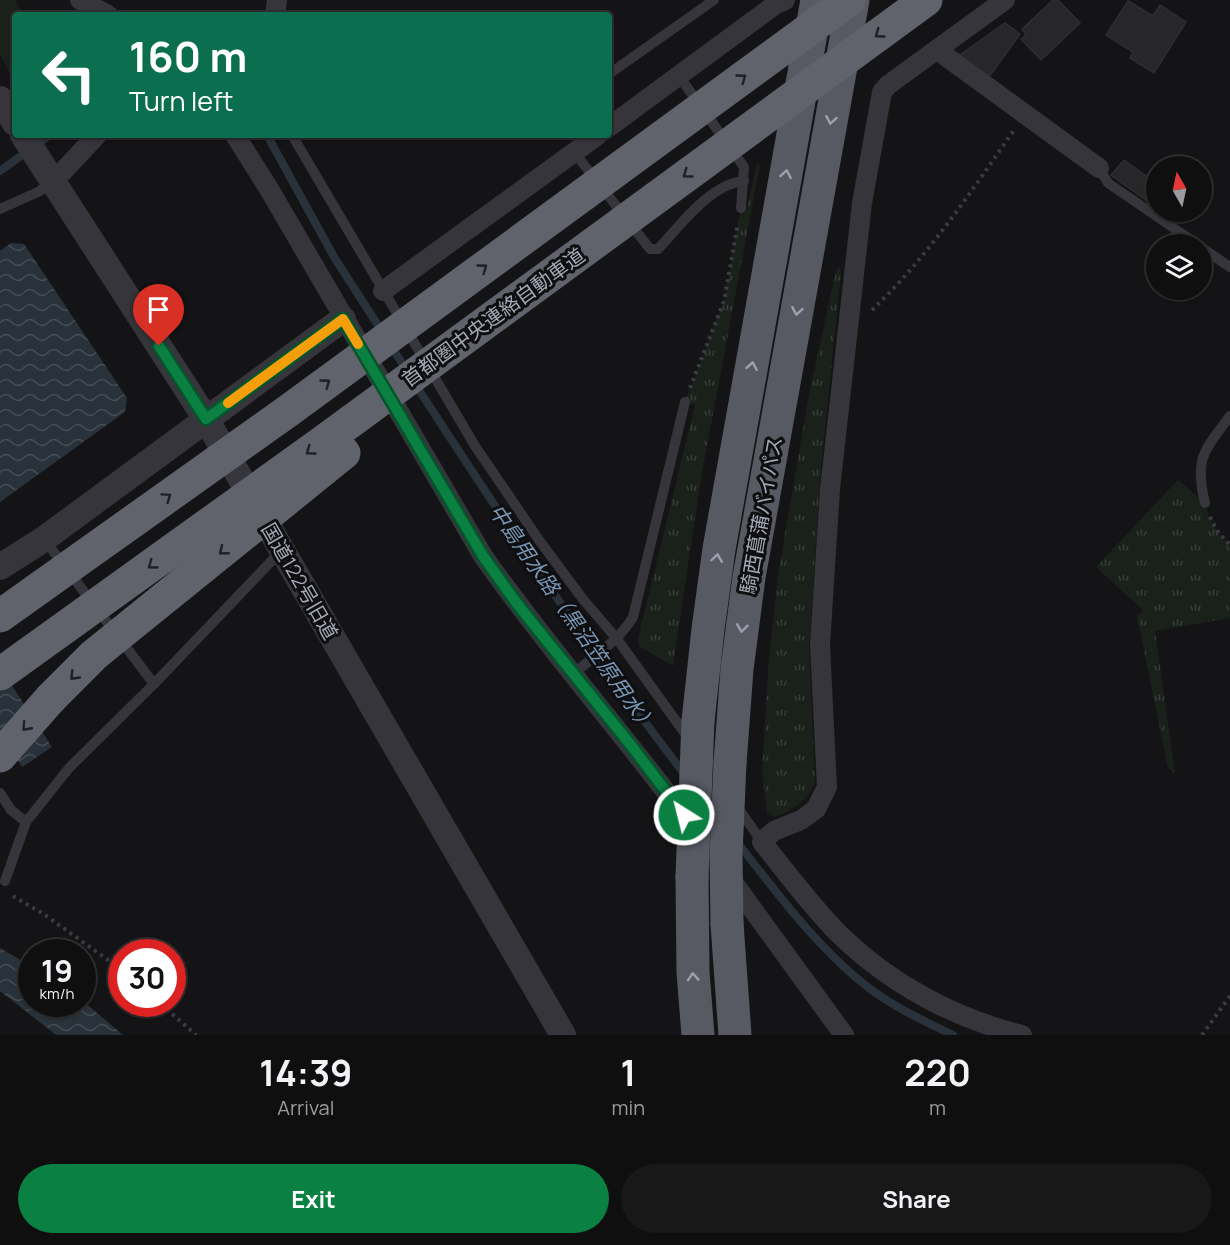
<!DOCTYPE html>
<meta charset="utf-8">
<style>
body{margin:0;font-family:Manrope,"Noto Sans JP",sans-serif;background:#181819;color:#f1f3f6;height:100vh;display:flex;flex-direction:column;font-size:22px;white-space:nowrap}
*{box-sizing:border-box;margin:0}
p{font-size:20px;color:#9b9c9f}
.icon{flex:none;width:33px;height:33px;fill:none;stroke:currentColor;stroke-width:2;stroke-linecap:round;stroke-linejoin:round}
.map{position:relative;height:1035px;overflow:hidden}
.drawer{display:flex;flex-direction:column;background:#0f0f10;flex:1}
.drawer>*{flex:none}
.hud{position:absolute;left:12px;top:12px;width:600px;height:126px;border-radius:6px;box-shadow:0 2px 4px #0004,0 0 0 2px #2f2f30;background:#0b6e4f;color:#fff;overflow:hidden}
.needle{width:39px;rotate:351deg}
.tools{position:absolute;left:1146px;top:156px;display:grid;gap:12px}
.tools a{display:grid;place-items:center;width:66px;height:66px;border-radius:50%;background:#0f0f10;box-shadow:0 2px 4px #0004,0 0 0 2px #2f2f30;font-size:30px}
.speed{position:absolute;left:18px;top:939px;display:flex;gap:12px;font-size:30px;font-weight:700;text-align:center}
.speed>*{display:grid;place-content:center;width:78px;height:78px;border-radius:50%;background:#0f0f10;box-shadow:0 2px 4px #0004,0 0 0 2px #2f2f30;line-height:1}
.speed small{font-size:15px;font-weight:400}
.speed .limit{border:9px solid #d22;background:#fff;color:#111}
.pin{position:absolute;display:grid;place-items:center;width:51px;height:51px;color:#fff;margin:-62px -26px;border-radius:50% 50% 50% 0;rotate:-45deg;box-shadow:0 0 6px #0007}
.pin .icon{rotate:45deg}
.me{position:absolute;width:66px;margin:-33px;rotate:324deg;stroke-linejoin:round;filter:drop-shadow(0 0 4px #0008)}
.turn{display:flex;align-items:center;gap:21px;height:126px;padding:0 18px;font-size:27px}
.turn .icon{width:78px;height:78px;stroke-width:2.5}
.turn b{display:block;font-size:42px;line-height:51px}
.eta{display:flex;justify-content:space-evenly;align-items:center;height:102px;text-align:center}
.eta b{font-size:36px;font-weight:700;line-height:42px}
.action{display:flex;gap:12px;margin-top:auto;padding:12px 18px}
.action a{flex:1;height:69px;border-radius:36px;background:#0b8043;color:#fff;font-size:24px;font-weight:700;line-height:69px;text-align:center}
.action a+a{background:#181819;color:#f1f3f6}
.map>svg:first-child{display:block}
.grass{fill:url(#grass-tufts)}
.park{fill:#1a211b}
.water{fill:url(#water-waves)}
.lines{fill:none;stroke-linecap:round;stroke-linejoin:round}
.stream{stroke:#29323a;stroke-width:8}
.building{fill:#27272a;stroke:#2e2e32;stroke-width:1.5}
.path{stroke:#3a3c42;stroke-width:4;stroke-dasharray:3 4.5;stroke-linecap:butt}
.service{stroke:#35353b;stroke-width:10}
.minor{stroke:#35353b;stroke-width:20}
.tertiary{stroke:#35353b;stroke-width:26}
.trunk{stroke:#585a63;stroke-width:33}
.motorway{stroke:#60636c;stroke-width:33}
.trunk-bridge{stroke:#585a63;stroke-width:33}
.motorway-bridge{stroke:#60636c;stroke-width:33}
.oneway{stroke:#1f2023}
.oneway2{stroke:#9da1af}
.route-casing{stroke:#07532c;stroke-width:15}
.route{stroke:#0b8043;stroke-width:10}
.slow{stroke:#f59e0b;stroke-width:10}
.labels{text-anchor:middle;dominant-baseline:central;stroke-width:6;stroke-linejoin:round;paint-order:stroke}
.street-label{font-size:20px;fill:#a5a9b7;stroke:#0f0f11}
.water-label{font-size:21px;font-style:italic;fill:#7996b4;stroke:#0f0f11}
</style>
<div class="map">
<svg width="1230" height="1035" viewBox="0 0 1230 1035">
<defs>
<pattern id="grass-tufts" width="24" height="20" patternUnits="userSpaceOnUse" patternTransform="scale(1.5)"><rect width="24" height="20" fill="#1a211b"/><path d="M3 7l-1-3M5 7V3M7 7l1-3M15 17l-1-3M17 17v-4M19 17l1-3" fill="none" stroke="#383e3a"/></pattern>
<pattern id="water-waves" width="16" height="10" patternUnits="userSpaceOnUse" patternTransform="scale(1.5)"><rect width="16" height="10" fill="#29323a"/><path d="M0 5q4-4 8 0t8 0" fill="none" stroke="#454d54"/></pattern>
</defs>
<rect width="100%" height="100%" fill="#141416"/>
<!-- grass -->
<g class="grass">
<polygon points="757,164 760,164 701,478 673,666 639,646 638,639 695,405 685,402 724,301 741,208 747,209"/>
<path d="M839,266l2,6 -21,206 -11,171 6,132c-7,21 -22,29 -41,36l-7,-3 -5,-44 7,-112 9,-83 31,-181 27,-123z"/>
<polygon points="1178,480 1205,503 1209,516 1218,532 1230,545 1230,618 1155,631 1175,773 1168,768 1137,616 1143,610 1096,567"/>
</g>
<!-- park -->
<polygon class="park" points="0,0 15,0 24,15 15,15 15,82 0,55"/>
<!-- water -->
<g class="water">
<polygon points="11,243 24,244 127,398 125,412 0,502 0,251"/>
<polygon points="0,667 52,747 22,767 0,732"/>
<polygon points="0,948 31,966 32,1004 82,1004 83,1001 123,1035 56,1035 0,991"/>
</g>
<g class="lines">
<!-- stream -->
<g class="stream">
<polyline points="267,135 334,257 383,333"/>
<polyline points="0,171 50,135"/>
<polyline points="391,346 407,371"/>
<path d="M415,384c87,133 173,266 271,392"/>
<path d="M737,842c40,51 84,111 136,149 25,18 53,31 80,44"/>
</g>
</g>
<!-- building -->
<g class="building">
<polygon points="1053,0 1058,0 1080,23 1041,60 1021,39 1026,35 1022,29"/>
<polygon points="1128,1 1153,16 1160,5 1186,22 1154,73 1130,58 1133,52 1106,35"/>
<polygon points="1005,23 1020,34 989,77 960,55"/>
<polygon points="1124,160 1156,183 1156,194 1150,203 1111,175"/>
</g>
<g class="lines">
<!-- path -->
<g class="path">
<path d="M872,310c55,-52 98,-117 142,-180"/>
<polyline points="690,388 724,301 738,223"/>
<polyline points="1210,517 1218,532 1230,545"/>
<polyline points="13,896 45,915 122,970"/>
<polyline points="161,1004 196,1035"/>
<polyline points="1202,1035 1230,996"/>
</g>
<!-- service -->
<g class="service">
<polyline points="609,74 714,0"/>
<polyline points="679,76 744,167 741,208"/>
<polyline points="292,135 475,446 539,540 582,598 617,639 689,739"/>
<path d="M574,152l76,97h8c23,-24 52,-65 86,-68"/>
<polyline points="1099,168 1108,183 1197,244"/>
<polyline points="0,209 38,192 53,182"/>
<polyline points="1202,248 1230,267"/>
<path d="M1205,503c-11,-45 -1,-52 25,-87"/>
<polyline points="44,539 154,684"/>
<path d="M573,674c20,-17 46,-33 60,-57l52,-215"/>
<polyline points="0,793 11,810 26,822"/>
<polyline points="736,805 762,842"/>
<polyline points="5,881 26,822 69,768 154,684 282,550"/>
</g>
<!-- minor -->
<g class="minor">
<polyline points="80,0 108,15"/>
<path d="M1005,0l-117,85 -6,7 -20,111 -32,286 -10,156 7,142 -11,22 -15,11 -27,11 -12,11c25,31 49,64 77,92 50,49 114,84 183,101"/>
<polyline points="275,15 277,0"/>
<polyline points="937,50 1099,168"/>
<polyline points="609,127 776,4 785,0"/>
<path d="M235,135l34,54 214,367c66,94 143,180 211,273"/>
<polyline points="53,182 97,135"/>
<polyline points="383,291 598,135"/>
<polyline points="727,874 844,1035"/>
</g>
<!-- tertiary -->
<g class="tertiary">
<polyline points="0,99 15,123"/>
<polyline points="23,135 206,419 563,1035"/>
<polyline points="0,567 44,539 343,319"/>
</g>
<!-- trunk -->
<g class="trunk">
<polyline points="698,721 708,629 719,549 817,0"/>
<polyline points="730,763 737,669 749,577 853,0"/>
<polyline points="692,877 693,972 698,1035"/>
<polyline points="727,924 735,1035"/>
</g>
<!-- motorway -->
<polyline class="motorway" points="0,756 51,698"/>
<!-- trunk-bridge -->
<g class="trunk-bridge">
<polyline points="692,877 698,721"/>
<polyline points="727,924 726,854 730,763"/>
</g>
<!-- motorway-bridge -->
<g class="motorway-bridge">
<polyline points="0,616 288,411 849,0"/>
<polyline points="0,674 320,444 926,0"/>
<polyline points="51,698 94,655 344,453"/>
</g>
</g>
<!-- one-way arrows -->
<defs><path id="oneway-chevron" d="M-2-3.5L2.5 0L-2 3.5" fill="none" stroke-width="1.6" stroke-linecap="round" stroke-linejoin="round" transform="scale(1.5)"/></defs>
<g class="oneway">
<use href="#oneway-chevron" transform="translate(879 34) rotate(144)"/>
<use href="#oneway-chevron" transform="translate(742 78) rotate(-36)"/>
<use href="#oneway-chevron" transform="translate(687 174) rotate(144)"/>
<use href="#oneway-chevron" transform="translate(483 268) rotate(-36)"/>
<use href="#oneway-chevron" transform="translate(326 383) rotate(-36)"/>
<use href="#oneway-chevron" transform="translate(310 451) rotate(144)"/>
<use href="#oneway-chevron" transform="translate(167 497) rotate(-35)"/>
<use href="#oneway-chevron" transform="translate(223 551) rotate(141)"/>
<use href="#oneway-chevron" transform="translate(152 565) rotate(144)"/>
<use href="#oneway-chevron" transform="translate(74 676) rotate(134)"/>
<use href="#oneway-chevron" transform="translate(26 727) rotate(132)"/>
</g>
<g class="oneway2">
<use href="#oneway-chevron" transform="translate(831 120) rotate(100)"/>
<use href="#oneway-chevron" transform="translate(786 174) rotate(-80)"/>
<use href="#oneway-chevron" transform="translate(797 311) rotate(100)"/>
<use href="#oneway-chevron" transform="translate(752 366) rotate(-80)"/>
<use href="#oneway-chevron" transform="translate(717 558) rotate(-82)"/>
<use href="#oneway-chevron" transform="translate(742 628) rotate(97)"/>
<use href="#oneway-chevron" transform="translate(693 977) rotate(-94)"/>
</g>
<g class="lines">
<!-- route casing -->
<g class="route-casing">
<polyline id="route" points="159,346 206,419 343,319 483,556 518,605 630,744 684,815"/>
</g>
<!-- route -->
<use href="#route" class="route"/>
<!-- slow -->
<polyline class="slow" points="228,403 343,319 358,344"/>
</g>
<g class="labels">
<!-- street labels -->
<g class="street-label">
<text transform="translate(493 317) rotate(-36)">首都圏中央連絡自動車道</text>
<text transform="translate(761 515) rotate(-80)">騎西菖蒲バイパス</text>
<text transform="translate(300 581) rotate(60)">国道122号旧道</text>
</g>
<!-- water labels -->
<g class="water-label">
<text transform="translate(573 618) rotate(55)">中島用水路（黒沼笠原用水）</text>
</g>
</g>
</svg>
<div class="tools">
<a><svg class="needle" viewBox="-14 -14 28 28"><path d="M0-13l5 13h-10z" fill="#e53935"/><path d="M0 13l5-13h-10z" fill="#9b9c9f"/></svg></a>
<a><svg class="icon" aria-label="layers" viewBox="0 0 24 24"><path d="M12 4l9 5-9 5-9-5zM3 14l9 5 9-5"/></svg></a>
</div>
<div class="speed"><div>19<small>km/h</small></div><div class="limit">30</div></div>
<div class="pin" style="left:159px;top:346px;background:#d93025"><svg class="icon" aria-label="arrive" viewBox="0 0 24 24"><path d="M6 21V4h12l-3 4 3 4H6"/></svg></div>
<svg class="me" style="left:684px;top:815px" viewBox="-20 -20 40 40"><circle r="17" fill="#0b8043" stroke="#fff" stroke-width="3"/><path d="M0-11L8 9 0 5-8 9z" fill="#fff"/></svg>
<div class="hud">
<div class="turn"><svg class="icon" aria-label="left" viewBox="0 0 24 24"><path d="M17 20v-9H6M10 6l-5 5 5 5"/></svg><div><b>160 m</b>Turn left</div></div>
</div>
</div>
<section class="drawer">
<div class="eta">
<div><b>14:39</b><p>Arrival</p></div>
<div><b>1</b><p>min</p></div>
<div><b>220</b><p>m</p></div>
</div>
<div class="action"><a>Exit</a><a>Share</a></div>
</section>
